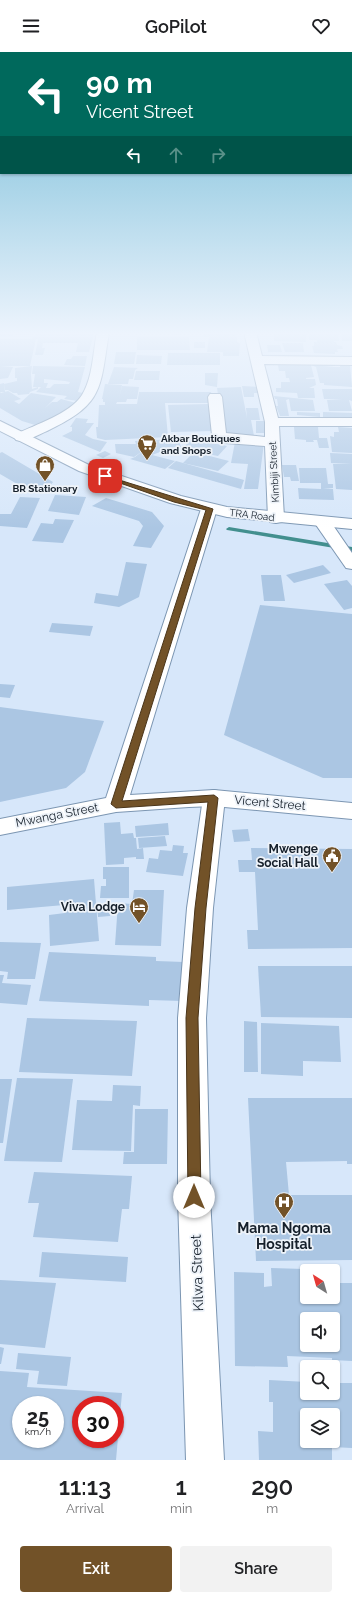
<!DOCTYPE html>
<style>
body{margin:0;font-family:Raleway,sans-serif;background:#f2f2f2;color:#202124;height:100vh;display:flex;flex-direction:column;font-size:15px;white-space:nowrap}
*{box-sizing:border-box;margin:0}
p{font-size:13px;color:#757577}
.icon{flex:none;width:22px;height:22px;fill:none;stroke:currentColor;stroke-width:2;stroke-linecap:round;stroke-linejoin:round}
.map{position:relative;height:1408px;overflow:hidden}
.sheet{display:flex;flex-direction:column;background:#fff;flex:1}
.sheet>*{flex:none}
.top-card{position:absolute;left:0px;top:0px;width:352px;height:122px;box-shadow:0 1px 3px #0004;background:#00695c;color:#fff;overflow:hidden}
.needle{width:26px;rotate:323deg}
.tools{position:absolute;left:300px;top:1212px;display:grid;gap:8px}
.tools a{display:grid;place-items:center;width:40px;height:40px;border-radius:4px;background:#fff;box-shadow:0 1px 3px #0004;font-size:20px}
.speed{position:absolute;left:12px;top:1344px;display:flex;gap:8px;font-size:20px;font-weight:700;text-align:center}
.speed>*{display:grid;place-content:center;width:52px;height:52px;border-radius:50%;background:#fff;box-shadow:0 1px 3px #0004;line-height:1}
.speed small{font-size:10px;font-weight:400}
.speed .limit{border:6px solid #d22;background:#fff;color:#111}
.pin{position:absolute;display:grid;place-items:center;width:34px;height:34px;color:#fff;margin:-17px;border-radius:8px;box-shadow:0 2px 6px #0006}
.me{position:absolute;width:44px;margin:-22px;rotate:0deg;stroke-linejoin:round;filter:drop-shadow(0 0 3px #0008)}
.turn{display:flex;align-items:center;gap:14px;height:84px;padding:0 20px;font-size:18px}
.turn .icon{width:52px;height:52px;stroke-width:2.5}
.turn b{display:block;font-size:28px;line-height:34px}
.lanes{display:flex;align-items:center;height:38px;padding:0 20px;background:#0003;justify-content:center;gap:20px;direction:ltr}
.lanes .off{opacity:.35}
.eta{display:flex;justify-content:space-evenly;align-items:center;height:68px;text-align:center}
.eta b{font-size:24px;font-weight:600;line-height:28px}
.button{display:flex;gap:8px;margin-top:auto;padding:8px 20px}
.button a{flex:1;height:46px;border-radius:4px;background:#725228;color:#fff;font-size:16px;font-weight:600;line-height:46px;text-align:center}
.button a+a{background:#f2f2f2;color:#202124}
header{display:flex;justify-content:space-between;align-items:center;height:52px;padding:0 20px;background:#fff;font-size:18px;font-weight:600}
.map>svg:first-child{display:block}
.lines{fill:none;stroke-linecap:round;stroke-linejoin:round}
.stream{fill:#428f8e;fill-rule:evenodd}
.building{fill:#abc6e3;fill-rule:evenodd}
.minor-casing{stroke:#7c96b2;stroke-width:2}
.tertiary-casing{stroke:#7c96b2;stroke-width:2}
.secondary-casing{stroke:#7c96b2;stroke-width:2}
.minor{fill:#fff;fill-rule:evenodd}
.tertiary{fill:#fff;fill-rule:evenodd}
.secondary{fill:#fff;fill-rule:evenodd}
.route{fill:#725228;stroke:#4a351a}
.labels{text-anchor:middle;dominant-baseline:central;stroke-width:3.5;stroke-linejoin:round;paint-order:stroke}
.far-poi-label{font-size:10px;font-weight:bold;fill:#16202b;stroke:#eef3f9;text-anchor:start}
.far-street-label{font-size:10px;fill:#16202b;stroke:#eef3f9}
.street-label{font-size:12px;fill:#16202b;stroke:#eef3f9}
.poi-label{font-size:12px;font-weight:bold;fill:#16202b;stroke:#eef3f9;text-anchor:end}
.near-poi-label{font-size:14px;font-weight:bold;fill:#16202b;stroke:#eef3f9}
.near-street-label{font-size:14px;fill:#16202b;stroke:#eef3f9}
</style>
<header><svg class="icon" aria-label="menu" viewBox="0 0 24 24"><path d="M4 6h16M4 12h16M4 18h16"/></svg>GoPilot<svg class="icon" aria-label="heart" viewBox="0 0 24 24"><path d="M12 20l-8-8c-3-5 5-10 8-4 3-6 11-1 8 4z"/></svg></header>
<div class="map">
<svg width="352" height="1408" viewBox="0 0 352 1408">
<rect width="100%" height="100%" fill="#d7e7fa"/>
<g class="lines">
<!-- stream -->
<polygon class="stream" points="229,475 352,495 352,499 227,478 226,477"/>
</g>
<!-- building -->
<g class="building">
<polygon points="0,280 14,280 13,284 0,284"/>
<polygon points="15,280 35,280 34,283 14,283"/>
<polygon points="36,280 94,280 93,284 35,284"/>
<rect x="139" y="280" width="24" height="2"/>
<polygon points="173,280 190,280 191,282 174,283"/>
<polygon points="202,280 235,280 236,284 227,285 237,285 237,290 240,291 239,304 223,304 223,300 207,300 209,285 222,284 204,285"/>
<polygon points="274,280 306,281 306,290 274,289"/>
<polygon points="309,280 338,282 339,289 334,289 334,290 336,290 337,293 342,294 343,297 337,297 338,300 335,300 335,302 314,301 312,294 314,294 314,290 317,290 317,288 309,288"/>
<polygon points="341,281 352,282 352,289 342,289"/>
<polygon points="33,285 93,285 89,300 76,300 78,291 43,291 42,296 45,296 43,303 35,303 38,287 36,287 30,314 0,314 0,287 32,287"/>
<polygon points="137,285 189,285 190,298 137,298"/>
<rect x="194" y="290" width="11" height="6"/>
<polygon points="282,291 303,291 304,300 285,300"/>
<polygon points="267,293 280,293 282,300 268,300"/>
<polygon points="116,300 136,300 134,312 114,312"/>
<polygon points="168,301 220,301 220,313 167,313"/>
<polygon points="137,303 162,304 161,312 136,312"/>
<polygon points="73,304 87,304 85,314 64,313 67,307 71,307"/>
<polygon points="304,310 334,310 335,314 324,315 340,315 340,312 350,313 352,335 324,333 324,331 320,331 316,315 311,313 314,325 306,326 306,327 315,327 316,333 309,336 314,336 315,346 298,346 297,341 276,340 276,336 281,336 281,330 290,330 289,326 292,326 286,326 285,319 279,319 278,313 304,313"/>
<polygon points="0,314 13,315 8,326 0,327"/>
<polygon points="32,314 31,322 32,337 38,335 38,337 30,340 29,342 18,343 17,341 13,341 8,338 5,338 4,332 17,329 17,326 15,326 15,316"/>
<path d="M33,314l52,1 -7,25 5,1 -3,3h1l-3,5 -14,-2 3,-3 -31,-4 5,-5h-8l2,-13h-3zM44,327l21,2 5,1 -1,2h-15l-4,4h-4l2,-5h-4z"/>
<polygon points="114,315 138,316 135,318 133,327 129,327 128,332 108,332"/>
<polygon points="136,319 160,319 159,328 134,328"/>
<polygon points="205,321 218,321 217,335 205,333"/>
<polygon points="4,331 5,340 0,340 1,341 8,339 21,347 14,349 19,352 31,341 56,345 45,356 52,350 57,350 61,347 76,351 62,362 35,373 22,369 0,356 0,332"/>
<polygon points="105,332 122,333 119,347 122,334 139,335 137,347 127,347 126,350 117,350 116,352 137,352 139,340 211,340 213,351 165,351 168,385 105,388 97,386 96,375 98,375 99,353 105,353 105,350 103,350 103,347 102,347"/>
<polygon points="242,334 259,335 259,341 254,341 254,345 244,345"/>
<polygon points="241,335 247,366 246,356 258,356 260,368 251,368 254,384 226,384 222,369 217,336"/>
<polygon points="322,337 352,337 352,349 349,348 352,359 329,359 327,348 342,347 324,347"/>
<polygon points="274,344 313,348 315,359 291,359 289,347 286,348 289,364 280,364 276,354 278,354 277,347 275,347"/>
<polygon points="209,352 214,379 171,380 168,353"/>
<polygon points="297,360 320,361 320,365 297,363"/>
<polygon points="323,360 352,361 352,367 323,367"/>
<polygon points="76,366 88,367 86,371 94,371 85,383 93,387 107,390 100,400 62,384 72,379 72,375 70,375"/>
<polygon points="256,369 266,369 264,381 256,381"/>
<polygon points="294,375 318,375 319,386 327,386 329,396 319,396 317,388 313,388 314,390 306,390 306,388 295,387"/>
<polygon points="338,375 352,376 352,401 332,400 330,384 334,385 334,380 339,380"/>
<polygon points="178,387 181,395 160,396 160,400 152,403 175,409 165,417 130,407 135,405 144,398 134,405 116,401 115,392 136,392 135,389"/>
<polygon points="192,387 227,394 218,404 182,397"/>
<polygon points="235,390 264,391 258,437 244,437 248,412 231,411"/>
<polygon points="105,399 111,402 103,406 96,403"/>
<polygon points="2,400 53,430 47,438 39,441 34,439 31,440 0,422 0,401"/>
<polygon points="194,400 229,409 218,419 183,411"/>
<polygon points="330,401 352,402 352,412 331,411"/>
<polygon points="176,409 244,428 241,437 168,416"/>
<polygon points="333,412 352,412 352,438 336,437"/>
<polygon points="282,413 296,413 299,429 291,429 290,425 284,425"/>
<polygon points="299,416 326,416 328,432 333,432 333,436 323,437 333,437 334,448 299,447 298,436 321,437 321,431 300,431"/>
<polygon points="55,443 86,445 79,463 48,459"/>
<polygon points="20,445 40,446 27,476 0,474 0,462 11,462"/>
<polygon points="106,446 152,460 164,474 151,496 133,494 143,474 139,469 92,454"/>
<polygon points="55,467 74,468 63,491 32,489 41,471 53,472"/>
<polygon points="126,510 147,512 139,545 119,555 94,551 96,541 118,544"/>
<polygon points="323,513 331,521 294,531 286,523"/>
<polygon points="261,523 281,523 285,549 264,549"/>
<polygon points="347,528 352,534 352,556 344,558 324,532"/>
<polygon points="260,553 352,562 352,726 323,726 224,683"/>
<polygon points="52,571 93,574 90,584 49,580"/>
<polygon points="0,632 15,633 10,646 0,645"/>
<polygon points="0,655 104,669 85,720 66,736 0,750"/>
<polygon points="120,770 121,782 133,781 134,786 136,786 137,797 143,796 144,807 136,807 136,805 124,806 124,812 106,813 104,771"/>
<polygon points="168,771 169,783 136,785 135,774"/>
<polygon points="248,777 250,789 234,790 232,778"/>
<polygon points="165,784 167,794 139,796 138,786"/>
<polygon points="173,793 184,794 183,801 188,801 183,824 146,820 149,806 158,807 160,798 172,799"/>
<polygon points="251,796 352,797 352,896 248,897 247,878 258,878 255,820 239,820 238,808 252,808"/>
<polygon points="103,815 129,815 129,846 100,846 101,834 106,834 106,827 103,827"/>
<polygon points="94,827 99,889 50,894 49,863 65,861 64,853 7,858 7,835"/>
<polygon points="134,838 164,838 161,894 115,893 118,851 132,852"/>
<polygon points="109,852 110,864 98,865 97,853"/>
<polygon points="0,890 41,891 35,927 7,927 8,920 0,919"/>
<polygon points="49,900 156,905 156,909 184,910 183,949 149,948 149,954 39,949"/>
<polygon points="258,914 352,914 352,966 261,965"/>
<polygon points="0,923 4,923 2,931 31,933 27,953 0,951"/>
<polygon points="27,966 137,969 132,1024 19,1020"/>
<polygon points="244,969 257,970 258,1020 244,1020"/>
<polygon points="261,971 339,974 341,1010 303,1009 303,1024 261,1022"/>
<polygon points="17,1026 73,1027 62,1110 4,1109"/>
<polygon points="0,1027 12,1027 3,1091 0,1091"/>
<polygon points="113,1033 141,1034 140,1054 133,1053 131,1099 72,1098 77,1048 112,1049"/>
<polygon points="248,1046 352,1046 352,1112 347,1112 347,1109 286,1110 289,1143 352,1143 352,1208 256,1209"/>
<polygon points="135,1057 168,1057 167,1112 123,1112 124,1100 134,1100"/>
<polygon points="34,1120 132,1124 129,1157 122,1157 118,1190 33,1185 39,1151 28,1151"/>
<polygon points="42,1200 128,1205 126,1230 39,1225"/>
<path d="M271,1216l66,2 1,13h14v78l-20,-1v-2l-45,-2 1,11 -53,-1 -1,-94 30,1v14l8,-1zM307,1219h26v26h-26zM307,1267h26v26h-26z"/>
<polygon points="0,1228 56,1231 45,1296 0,1292"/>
<polygon points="0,1295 4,1296 1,1312 0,1312"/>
<polygon points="18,1301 71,1305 67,1334 37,1332 39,1319 16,1317"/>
<path d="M0,1319l29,2 -2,14 95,6 -6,67h-116zM21,1353h34v34h-34zM81,1353h34v34h-34z"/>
<path d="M269,1328l38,2v11h26v-10h19v65l-20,-1v13h-73l-1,-29 15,1v-30h-4zM307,1363h26v26h-26z"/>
</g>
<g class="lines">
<!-- minor casing -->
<g class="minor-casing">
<g id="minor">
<path d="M97,280h12c-9,57 -5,72 -62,99 -10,4 -21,12 -31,9l-2,-3 2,-3c19,-9 55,-21 66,-39 11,-18 11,-43 15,-63z"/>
<polygon points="244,280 256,280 262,304 352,305 352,313 264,312 278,366 352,366 352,374 279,374 284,466 282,470 276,471 270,470 268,466 265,394 225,391 220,390 212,383 208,345 210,342 220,342 222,345 226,381 265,385 265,370"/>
<polygon points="322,465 328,466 352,501 352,517 346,516 314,470 316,466"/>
<polygon points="214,738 222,740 225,746 213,856 206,966 210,1145 224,1408 186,1408 178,1145 178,966 187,856 203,746 206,740"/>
</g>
</g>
<!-- tertiary casing -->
<g class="tertiary-casing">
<polygon id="tertiary" points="209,452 215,454 217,457 130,743 214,738 352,751 352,767 214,754 189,755 116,760 0,783 0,767 106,746 201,457 203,454"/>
</g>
<!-- secondary casing -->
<g class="secondary-casing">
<polygon id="secondary" points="0,369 89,413 181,444 227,455 352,467 352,477 227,465 170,451 79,419 0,379"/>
</g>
<!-- minor -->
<use href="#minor" class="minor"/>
<!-- tertiary -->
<use href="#tertiary" class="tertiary"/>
<!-- secondary -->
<use href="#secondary" class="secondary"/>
</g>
<!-- sky -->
<linearGradient id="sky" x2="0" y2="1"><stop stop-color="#6db8d5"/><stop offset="0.59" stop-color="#edf4fd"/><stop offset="1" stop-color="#edf4fd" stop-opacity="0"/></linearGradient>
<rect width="352" height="477" fill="url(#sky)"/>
<!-- route -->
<polygon class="route" points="103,423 213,457 122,749 214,743 218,746 206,856 198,966 201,1145 199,1149 194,1151 190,1149 188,1145 186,966 195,856 208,750 116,756 111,752 206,458 174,450 103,425"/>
<!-- icons -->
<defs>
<g id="supermarket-pin" transform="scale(1)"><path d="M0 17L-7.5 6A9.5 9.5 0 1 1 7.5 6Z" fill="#725228" stroke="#eef3f9"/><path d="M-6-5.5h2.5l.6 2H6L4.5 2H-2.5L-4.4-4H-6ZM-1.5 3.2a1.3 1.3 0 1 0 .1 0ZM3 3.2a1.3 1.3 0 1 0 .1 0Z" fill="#fff"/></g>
<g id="shop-pin" transform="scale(1)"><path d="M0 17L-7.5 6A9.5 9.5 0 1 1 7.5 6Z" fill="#725228" stroke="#eef3f9"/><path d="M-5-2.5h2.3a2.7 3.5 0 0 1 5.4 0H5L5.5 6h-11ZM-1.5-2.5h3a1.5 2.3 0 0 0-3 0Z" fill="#fff"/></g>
<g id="civic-pin" transform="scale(1)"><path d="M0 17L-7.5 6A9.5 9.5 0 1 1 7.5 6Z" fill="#725228" stroke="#eef3f9"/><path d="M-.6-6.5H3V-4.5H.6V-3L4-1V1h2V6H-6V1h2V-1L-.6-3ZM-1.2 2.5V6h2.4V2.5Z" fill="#fff"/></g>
<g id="hotel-pin" transform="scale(1)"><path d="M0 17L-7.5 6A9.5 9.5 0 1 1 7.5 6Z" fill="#725228" stroke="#eef3f9"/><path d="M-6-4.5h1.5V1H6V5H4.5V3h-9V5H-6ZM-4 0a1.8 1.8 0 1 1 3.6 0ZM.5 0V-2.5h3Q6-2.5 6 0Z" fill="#fff"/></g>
<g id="hospital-pin" transform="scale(1)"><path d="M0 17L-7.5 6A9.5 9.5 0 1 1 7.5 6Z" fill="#725228" stroke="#eef3f9"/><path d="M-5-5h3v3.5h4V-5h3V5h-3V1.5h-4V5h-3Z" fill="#fff"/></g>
</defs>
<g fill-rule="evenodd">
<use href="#supermarket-pin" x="147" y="392"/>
<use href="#shop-pin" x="45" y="413"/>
<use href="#civic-pin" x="332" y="804"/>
<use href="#hotel-pin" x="139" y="855"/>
<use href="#hospital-pin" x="284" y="1150"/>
</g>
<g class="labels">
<!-- far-poi labels -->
<g class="far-poi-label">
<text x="161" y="386">Akbar Boutiques<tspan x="161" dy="12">and Shops</tspan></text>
<text x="45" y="436" text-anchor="middle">BR Stationary</text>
</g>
<!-- far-street labels -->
<g class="far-street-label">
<text transform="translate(274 420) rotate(-93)">Kimbiji Street</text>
<text transform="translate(252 463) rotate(7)">TRA Road</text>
</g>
<!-- street labels -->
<g class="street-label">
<text transform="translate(270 751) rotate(5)">Vicent Street</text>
<text transform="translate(57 763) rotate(-11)">Mwanga Street</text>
</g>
<!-- poi labels -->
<g class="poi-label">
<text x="318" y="797">Mwenge<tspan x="318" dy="14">Social Hall</tspan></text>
<text x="125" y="855">Viva Lodge</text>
</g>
<!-- near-poi labels -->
<g class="near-poi-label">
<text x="284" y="1176">Mama Ngoma<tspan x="284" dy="16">Hospital</tspan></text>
</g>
<!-- near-street labels -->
<g class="near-street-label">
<text transform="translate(197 1221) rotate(-92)">Kilwa Street</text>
</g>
</g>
</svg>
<div class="tools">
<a><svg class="needle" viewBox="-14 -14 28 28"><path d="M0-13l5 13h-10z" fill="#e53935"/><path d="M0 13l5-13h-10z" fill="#757577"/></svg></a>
<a><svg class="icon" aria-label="sound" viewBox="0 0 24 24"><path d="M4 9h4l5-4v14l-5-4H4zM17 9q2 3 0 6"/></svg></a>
<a><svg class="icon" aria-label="search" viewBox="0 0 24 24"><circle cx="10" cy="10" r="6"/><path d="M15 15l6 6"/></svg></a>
<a><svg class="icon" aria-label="layers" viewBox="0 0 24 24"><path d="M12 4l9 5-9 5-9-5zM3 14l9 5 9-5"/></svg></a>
</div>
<div class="speed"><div>25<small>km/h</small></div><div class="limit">30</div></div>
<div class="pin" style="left:105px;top:424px;background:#d93025"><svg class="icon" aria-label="arrive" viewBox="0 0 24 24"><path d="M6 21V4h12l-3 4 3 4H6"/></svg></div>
<svg class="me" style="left:194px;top:1145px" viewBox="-20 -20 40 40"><circle r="19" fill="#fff"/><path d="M0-13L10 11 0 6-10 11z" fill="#725228"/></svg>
<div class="top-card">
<div class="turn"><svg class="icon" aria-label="left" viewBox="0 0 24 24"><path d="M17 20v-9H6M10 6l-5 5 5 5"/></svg><div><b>90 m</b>Vicent Street</div></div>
<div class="lanes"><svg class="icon" aria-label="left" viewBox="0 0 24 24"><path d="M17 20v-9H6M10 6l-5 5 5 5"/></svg><svg class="icon off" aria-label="ahead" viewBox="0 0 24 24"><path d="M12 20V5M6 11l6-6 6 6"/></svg><svg class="icon off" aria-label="right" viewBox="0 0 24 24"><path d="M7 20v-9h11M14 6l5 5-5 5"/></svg></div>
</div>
</div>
<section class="sheet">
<div class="eta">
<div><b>11:13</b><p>Arrival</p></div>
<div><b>1</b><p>min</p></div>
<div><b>290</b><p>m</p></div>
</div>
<div class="button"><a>Exit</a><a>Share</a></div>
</section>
